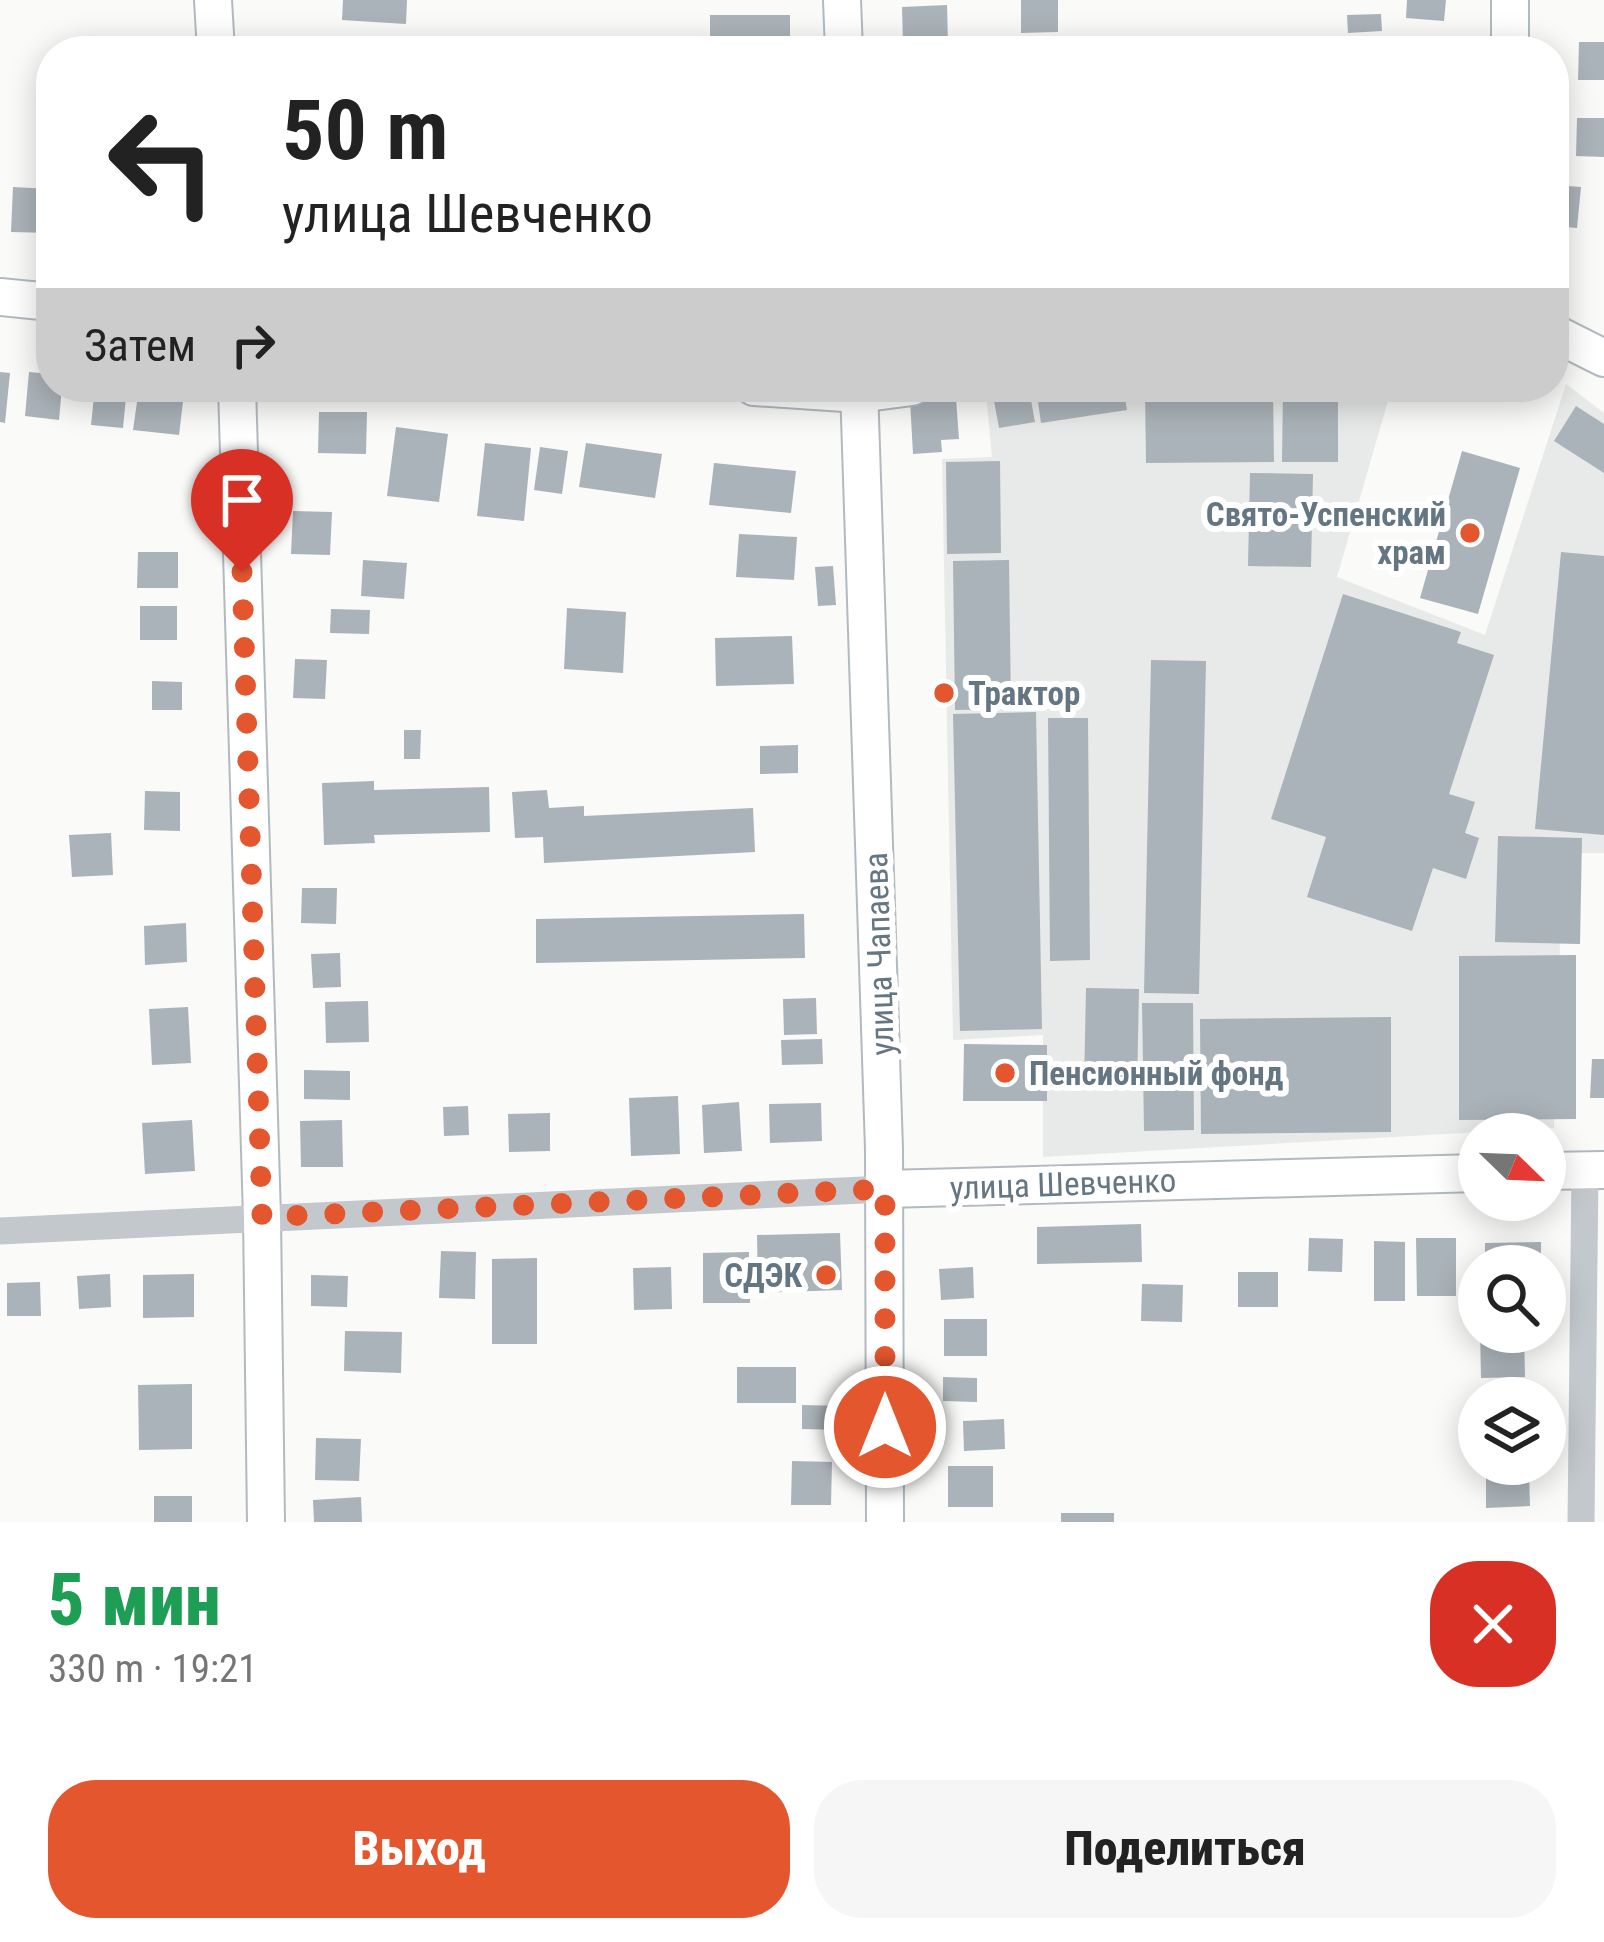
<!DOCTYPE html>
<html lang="ru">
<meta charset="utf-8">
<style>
body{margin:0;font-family:"Roboto Condensed",sans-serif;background:#f6f6f6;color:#222;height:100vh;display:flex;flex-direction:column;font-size:45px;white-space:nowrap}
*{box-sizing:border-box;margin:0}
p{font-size:39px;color:#767676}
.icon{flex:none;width:66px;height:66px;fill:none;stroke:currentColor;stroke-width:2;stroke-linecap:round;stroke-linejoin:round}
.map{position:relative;height:1522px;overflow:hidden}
.panel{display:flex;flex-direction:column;background:#fff;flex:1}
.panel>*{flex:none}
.hud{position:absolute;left:36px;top:36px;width:1533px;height:366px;border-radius:48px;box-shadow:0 6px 30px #0003;background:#fff;color:#222;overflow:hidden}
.needle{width:78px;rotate:113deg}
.buttons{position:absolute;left:1458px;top:1113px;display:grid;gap:24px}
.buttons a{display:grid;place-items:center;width:108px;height:108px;border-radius:50%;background:#fff;box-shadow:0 6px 30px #0003;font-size:60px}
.pin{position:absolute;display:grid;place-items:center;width:102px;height:102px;color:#fff;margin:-123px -51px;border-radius:50% 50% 50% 0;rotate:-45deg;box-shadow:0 0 12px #0007}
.pin .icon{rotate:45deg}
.me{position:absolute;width:132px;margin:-66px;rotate:0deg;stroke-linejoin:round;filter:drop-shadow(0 0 9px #0008)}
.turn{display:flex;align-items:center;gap:42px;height:252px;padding:0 48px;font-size:54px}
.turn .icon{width:156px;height:156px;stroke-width:2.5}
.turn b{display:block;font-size:84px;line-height:102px}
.then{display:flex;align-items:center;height:114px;padding:0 48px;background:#0003;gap:24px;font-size:45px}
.round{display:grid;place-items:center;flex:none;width:126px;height:126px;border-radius:48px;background:#f6f6f6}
.headline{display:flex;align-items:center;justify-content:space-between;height:204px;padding:0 48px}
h1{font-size:72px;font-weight:800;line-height:90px;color:#1e9e55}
.cta{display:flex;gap:24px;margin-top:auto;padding:24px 48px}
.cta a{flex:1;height:138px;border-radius:48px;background:#e4572e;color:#fff;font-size:48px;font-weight:800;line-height:138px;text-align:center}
.cta a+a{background:#f6f6f6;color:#222}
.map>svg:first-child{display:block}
.built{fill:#e8e9e9}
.building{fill:#aab3b9}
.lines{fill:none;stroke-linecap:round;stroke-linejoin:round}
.secondary-casing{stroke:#b3babf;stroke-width:40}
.street{stroke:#c3c8cc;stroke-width:27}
.secondary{stroke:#fff;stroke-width:36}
.route{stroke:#e4572e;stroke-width:21;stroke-dasharray:0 37.8}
.poi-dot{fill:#e4572e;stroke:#fff;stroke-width:4.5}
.labels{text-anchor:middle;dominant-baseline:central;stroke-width:12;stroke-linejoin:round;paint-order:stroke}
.poi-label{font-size:33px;font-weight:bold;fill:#657683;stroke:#fff;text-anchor:end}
.street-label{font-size:33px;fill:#657683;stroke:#fff}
</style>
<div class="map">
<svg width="1604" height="1522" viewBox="0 0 1604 1522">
<rect width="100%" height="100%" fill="#fafaf8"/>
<!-- built -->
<polygon class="built" points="1566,384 1604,413 1604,853 1563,853 1554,1128 1043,1157 1043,1035 953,1040 942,459 992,457 986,394 1041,387 1392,387 1337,577 1485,635"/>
<!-- building -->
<g class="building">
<polygon points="343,0 407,0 406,24 342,20"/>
<polygon points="1021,0 1058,0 1058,32 1021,33"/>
<polygon points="1407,0 1446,0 1444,21 1406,18"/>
<polygon points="947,5 948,44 903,46 902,7"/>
<polygon points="1381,14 1382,31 1348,33 1347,15"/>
<rect x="710" y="15" width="80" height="36"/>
<polygon points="1379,36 1445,39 1444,51 1378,51"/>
<polygon points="1579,42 1604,42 1604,80 1578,80"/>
<polygon points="1577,118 1604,118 1604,157 1576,156"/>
<polygon points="1554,185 1581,187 1577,228 1554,226"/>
<polygon points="13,187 51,189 51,233 11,232"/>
<polygon points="0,372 10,373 5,423 0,422"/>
<polygon points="29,372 51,374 51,387 62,387 59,420 25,416"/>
<polygon points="95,387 127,387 123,428 91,425"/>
<polygon points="1123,387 1127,410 1041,423 1036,388"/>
<polygon points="1145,387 1273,387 1274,462 1146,463"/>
<polygon points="1283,387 1338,387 1338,462 1282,462"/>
<polygon points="139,388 184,393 179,435 133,430"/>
<polygon points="1029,389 1035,422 999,428 993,395"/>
<polygon points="956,398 959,439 941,440 942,452 913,454 910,400"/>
<polygon points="1576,406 1604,424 1604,473 1554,441"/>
<polygon points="319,412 367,412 366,454 318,453"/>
<polygon points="396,427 448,434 439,502 387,496"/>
<polygon points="485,443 531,448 524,521 477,516"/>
<polygon points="586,443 662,454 655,498 579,487"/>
<polygon points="540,447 568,451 562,494 534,490"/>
<polygon points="1462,451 1520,468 1478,614 1420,598"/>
<polygon points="1000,461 1001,553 947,554 946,462"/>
<polygon points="714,463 796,471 791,513 709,505"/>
<polygon points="1250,473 1313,474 1311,567 1248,566"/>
<polygon points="293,511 332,512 330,555 291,554"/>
<polygon points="739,534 797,537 794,580 736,577"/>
<polygon points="138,552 178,552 178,588 137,588"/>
<polygon points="1561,552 1604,556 1604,835 1535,829"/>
<polygon points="363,560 407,563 404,599 361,596"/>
<polygon points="1009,560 1011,709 955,710 953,561"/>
<polygon points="833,566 836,605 818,606 815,567"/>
<polygon points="1343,594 1461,632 1457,643 1494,655 1449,794 1475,802 1465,833 1479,838 1466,879 1433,868 1412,931 1307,897 1326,837 1271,819"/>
<rect x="140" y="606" width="37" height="34"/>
<polygon points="567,608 626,612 623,673 564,669"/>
<polygon points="331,609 370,610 369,634 330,633"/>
<polygon points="792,636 794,684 716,686 715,638"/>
<polygon points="295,659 327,660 325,699 293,698"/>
<polygon points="1151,660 1206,661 1199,994 1144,993"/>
<polygon points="152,681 182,682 182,710 152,710"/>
<polygon points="1036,712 1042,1029 960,1031 953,714"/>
<polygon points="1048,718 1088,718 1090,960 1050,961"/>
<polygon points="404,730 421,730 420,759 404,759"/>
<polygon points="798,745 798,773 760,774 760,746"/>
<polygon points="374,781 374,790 489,787 490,832 374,835 375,843 324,845 322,783"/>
<polygon points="547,790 549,808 584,806 584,816 753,808 755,852 544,863 543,837 515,838 512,792"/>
<polygon points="145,791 180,792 180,831 144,830"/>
<polygon points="111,833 113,875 72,877 69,835"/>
<polygon points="1498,836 1582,838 1580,944 1495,942"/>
<polygon points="302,888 337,888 336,924 301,923"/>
<polygon points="804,914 805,958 536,963 536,919"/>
<polygon points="186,923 187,962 145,965 144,926"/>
<polygon points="340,953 341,987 313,988 311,954"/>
<polygon points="1576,955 1576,1119 1459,1120 1459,956"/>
<polygon points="1086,988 1139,989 1137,1088 1084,1087"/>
<polygon points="816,998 817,1034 784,1035 783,999"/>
<polygon points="368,1001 369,1042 326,1043 325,1002"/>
<polygon points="1142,1003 1193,1003 1194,1130 1144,1131"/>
<polygon points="188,1007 191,1063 152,1065 149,1009"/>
<polygon points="1391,1017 1391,1132 1201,1134 1200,1019"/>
<polygon points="822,1039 823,1064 782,1065 781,1040"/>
<polygon points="964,1044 1047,1045 1047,1101 963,1101"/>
<polygon points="1592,1059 1604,1059 1604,1098 1590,1098"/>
<polygon points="304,1070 350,1071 350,1100 304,1099"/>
<polygon points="678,1096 680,1154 631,1156 629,1098"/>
<polygon points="739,1102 742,1151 704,1153 702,1105"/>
<polygon points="821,1103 822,1141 770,1143 769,1104"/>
<polygon points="468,1106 469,1135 444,1136 443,1107"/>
<polygon points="550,1113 550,1151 509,1152 508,1114"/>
<polygon points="192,1120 195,1171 145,1174 142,1123"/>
<polygon points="342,1120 343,1167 301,1167 300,1121"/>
<polygon points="1141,1224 1142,1262 1037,1264 1037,1227"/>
<polygon points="840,1233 842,1290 758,1293 757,1235"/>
<polygon points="1309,1238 1343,1239 1342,1272 1308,1271"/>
<polygon points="1416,1238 1456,1238 1456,1296 1417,1296"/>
<polygon points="1374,1241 1405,1242 1405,1301 1374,1301"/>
<polygon points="1541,1242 1541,1266 1485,1266 1485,1243"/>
<polygon points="441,1251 476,1252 475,1299 439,1298"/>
<polygon points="749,1252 750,1303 703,1303 703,1253"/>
<polygon points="537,1258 537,1344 492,1344 492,1259"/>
<polygon points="671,1267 672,1309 634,1310 633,1268"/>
<polygon points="973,1267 974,1298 941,1300 939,1269"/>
<rect x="1238" y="1272" width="40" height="35"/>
<polygon points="110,1274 111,1307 79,1309 77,1276"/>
<polygon points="194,1274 194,1317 143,1318 143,1275"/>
<polygon points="311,1275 348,1276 347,1307 311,1306"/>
<polygon points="40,1282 41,1316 7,1316 7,1283"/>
<polygon points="1142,1284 1183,1285 1182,1322 1141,1321"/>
<rect x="944" y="1319" width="43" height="37"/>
<polygon points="345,1331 402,1332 401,1373 344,1371"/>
<polygon points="1480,1332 1524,1332 1525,1377 1481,1378"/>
<rect x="737" y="1367" width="59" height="36"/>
<polygon points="943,1377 977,1378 977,1402 943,1401"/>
<polygon points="192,1384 192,1449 139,1450 138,1385"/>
<polygon points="802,1405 844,1406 843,1430 802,1429"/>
<polygon points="1004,1419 1005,1449 964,1451 963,1421"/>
<polygon points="316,1438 361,1439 359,1481 315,1480"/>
<polygon points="792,1461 832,1462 831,1505 791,1505"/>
<rect x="948" y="1466" width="45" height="41"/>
<polygon points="1529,1472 1530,1506 1486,1508 1486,1474"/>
<rect x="154" y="1496" width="38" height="26"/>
<polygon points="361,1497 362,1522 314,1522 313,1500"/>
<rect x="1061" y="1513" width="53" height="9"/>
</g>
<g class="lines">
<!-- secondary casing -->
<g class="secondary-casing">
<g id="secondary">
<polyline points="213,0 216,51"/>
<polyline points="842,0 844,51"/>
<polyline points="1510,0 1510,51"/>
<polyline points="0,297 51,302"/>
<polyline points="1554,333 1604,358"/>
<polyline points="237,387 262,1217 266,1522"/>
<polyline points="754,387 859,394 912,387"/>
<polyline points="859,387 884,1149 885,1522"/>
<polyline points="1545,1171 1604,1170"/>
<polyline points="885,1189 1479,1173"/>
</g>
</g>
<!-- street -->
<g class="street">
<polyline points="0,1231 885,1189"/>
<polyline points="1581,1522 1585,1170"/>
</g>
<!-- secondary -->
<use href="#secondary" class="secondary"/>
</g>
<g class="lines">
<!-- route -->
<polyline class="route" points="242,572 262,1217 885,1189 885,1427"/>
</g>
<!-- markers -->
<g class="poi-dot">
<circle cx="1470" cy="533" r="12"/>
<circle cx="944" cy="693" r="12"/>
<circle cx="1005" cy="1073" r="12"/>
<circle cx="826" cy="1275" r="12"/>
</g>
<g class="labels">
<!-- poi labels -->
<g class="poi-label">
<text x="1446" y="514">Свято-Успенский<tspan x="1446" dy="38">храм</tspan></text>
<text x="968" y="693" text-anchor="start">Трактор</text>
<text x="1029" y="1073" text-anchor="start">Пенсионный фонд</text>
<text x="802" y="1275">СДЭК</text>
</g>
<!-- street labels -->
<g class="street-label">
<text transform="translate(879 954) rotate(-92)">улица Чапаева</text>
<text transform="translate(1063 1184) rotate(-2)">улица Шевченко</text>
</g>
</g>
</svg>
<div class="buttons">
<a><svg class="needle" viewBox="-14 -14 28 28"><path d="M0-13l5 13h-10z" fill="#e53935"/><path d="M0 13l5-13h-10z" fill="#767676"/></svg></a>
<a><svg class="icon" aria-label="search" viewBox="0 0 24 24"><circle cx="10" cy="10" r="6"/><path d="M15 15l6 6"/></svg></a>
<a><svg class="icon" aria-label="layers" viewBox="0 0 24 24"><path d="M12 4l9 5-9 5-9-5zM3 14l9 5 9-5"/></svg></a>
</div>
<div class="pin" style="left:242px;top:572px;background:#d93025"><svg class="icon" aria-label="arrive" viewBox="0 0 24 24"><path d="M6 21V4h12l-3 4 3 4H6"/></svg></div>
<svg class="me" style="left:885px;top:1427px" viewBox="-20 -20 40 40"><circle r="17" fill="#e4572e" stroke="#fff" stroke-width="3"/><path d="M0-11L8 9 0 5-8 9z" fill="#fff"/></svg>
<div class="hud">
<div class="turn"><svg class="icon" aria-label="left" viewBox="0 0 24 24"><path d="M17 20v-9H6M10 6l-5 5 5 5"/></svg><div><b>50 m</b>улица Шевченко</div></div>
<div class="then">Затем<svg class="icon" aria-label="right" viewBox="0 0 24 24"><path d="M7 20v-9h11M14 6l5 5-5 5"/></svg></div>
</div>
</div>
<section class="panel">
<div class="headline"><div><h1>5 мин</h1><p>330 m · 19:21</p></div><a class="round" style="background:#d93025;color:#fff"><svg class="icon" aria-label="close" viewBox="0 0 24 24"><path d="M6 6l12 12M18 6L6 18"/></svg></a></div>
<div class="cta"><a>Выход</a><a>Поделиться</a></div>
</section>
